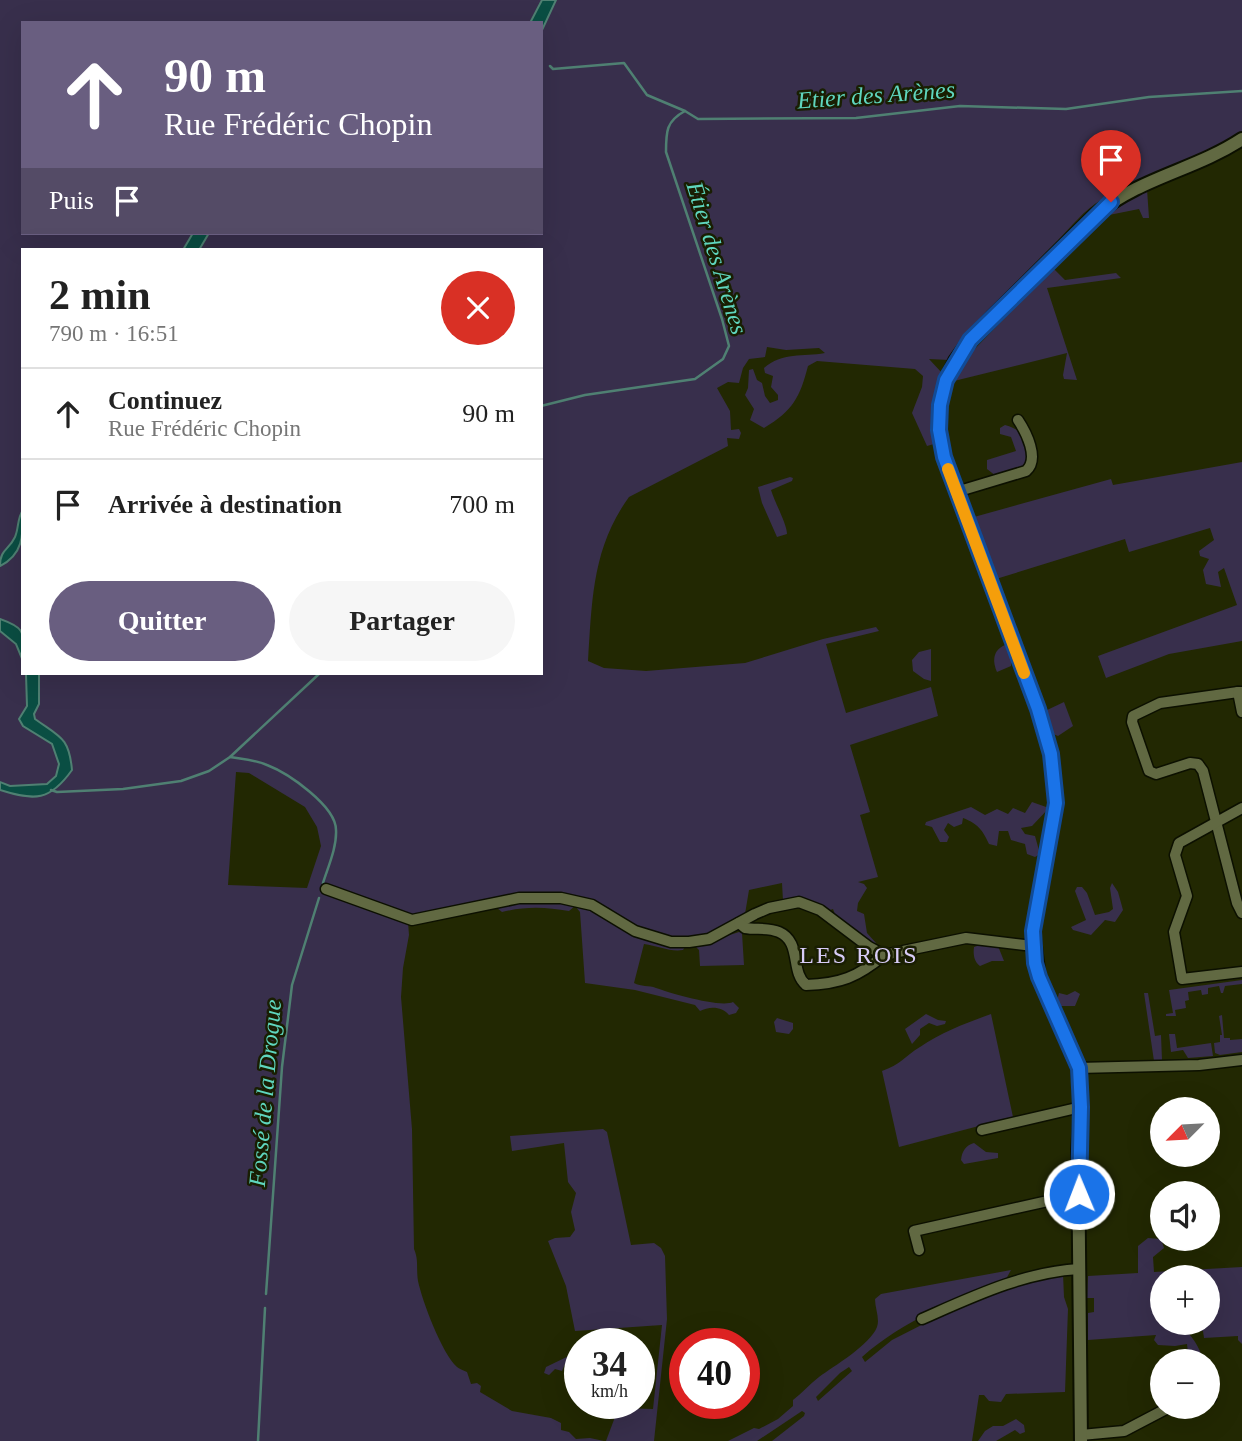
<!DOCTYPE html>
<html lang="fr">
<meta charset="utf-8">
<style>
body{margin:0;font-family:Georgia,serif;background:#f6f6f6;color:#222;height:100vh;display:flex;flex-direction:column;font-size:26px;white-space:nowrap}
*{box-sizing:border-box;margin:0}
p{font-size:23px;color:#767676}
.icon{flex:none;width:38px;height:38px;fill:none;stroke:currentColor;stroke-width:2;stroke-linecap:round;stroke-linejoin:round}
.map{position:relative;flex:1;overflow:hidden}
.drawer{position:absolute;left:21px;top:248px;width:522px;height:427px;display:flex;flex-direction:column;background:#fff;border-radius:0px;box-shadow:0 7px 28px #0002}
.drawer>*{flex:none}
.guide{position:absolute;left:21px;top:21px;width:522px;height:214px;border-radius:0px;box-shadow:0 7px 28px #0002;background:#695e80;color:#fff;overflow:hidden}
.needle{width:46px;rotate:246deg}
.fabs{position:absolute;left:1150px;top:1097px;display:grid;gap:14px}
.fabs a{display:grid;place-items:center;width:70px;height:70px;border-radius:50%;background:#fff;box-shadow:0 7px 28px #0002;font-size:35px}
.speed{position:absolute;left:564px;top:1328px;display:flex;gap:14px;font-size:35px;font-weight:700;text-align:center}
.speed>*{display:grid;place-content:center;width:91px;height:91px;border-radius:50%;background:#fff;box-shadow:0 7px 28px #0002;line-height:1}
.speed small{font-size:18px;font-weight:400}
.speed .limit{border:10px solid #d22;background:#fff;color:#111}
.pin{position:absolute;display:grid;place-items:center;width:60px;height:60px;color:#fff;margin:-72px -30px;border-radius:50% 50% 50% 0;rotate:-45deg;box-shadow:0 0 7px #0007}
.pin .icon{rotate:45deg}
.me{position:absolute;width:77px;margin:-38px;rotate:359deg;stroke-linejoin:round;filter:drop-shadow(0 0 5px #0008)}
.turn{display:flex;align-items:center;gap:24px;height:147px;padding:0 28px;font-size:32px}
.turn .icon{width:91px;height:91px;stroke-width:2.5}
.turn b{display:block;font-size:49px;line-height:60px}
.then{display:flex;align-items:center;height:66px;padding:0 28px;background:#0003;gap:14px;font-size:26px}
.round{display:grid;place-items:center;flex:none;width:74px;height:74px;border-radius:37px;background:#f6f6f6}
.overview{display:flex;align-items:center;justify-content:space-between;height:119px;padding:0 28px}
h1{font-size:42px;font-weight:700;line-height:52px}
.cta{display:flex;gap:14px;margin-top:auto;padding:14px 28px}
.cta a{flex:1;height:80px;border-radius:42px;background:#695e80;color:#fff;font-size:28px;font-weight:700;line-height:80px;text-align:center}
.cta a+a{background:#f6f6f6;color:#222}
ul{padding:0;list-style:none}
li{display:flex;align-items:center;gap:21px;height:91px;padding:0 28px;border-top:2px solid #e0e0e0}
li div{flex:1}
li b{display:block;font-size:26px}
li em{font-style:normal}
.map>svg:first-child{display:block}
.green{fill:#382f4c;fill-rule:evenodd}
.water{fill:#0a4e43;stroke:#4f8072;stroke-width:2}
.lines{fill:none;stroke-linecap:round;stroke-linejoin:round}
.stream{stroke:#4f8072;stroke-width:2.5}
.minor-casing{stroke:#0c1000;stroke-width:13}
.tertiary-casing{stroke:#0c1000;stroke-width:16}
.minor{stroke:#616942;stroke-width:10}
.tertiary{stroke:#616942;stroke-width:12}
.route-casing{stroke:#114b97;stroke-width:18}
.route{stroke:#1a73e8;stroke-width:12}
.slow{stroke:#f59e0b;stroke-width:12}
.labels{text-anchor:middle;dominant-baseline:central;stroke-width:5;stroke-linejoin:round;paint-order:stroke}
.water-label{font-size:24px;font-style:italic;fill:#5fd6be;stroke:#191e02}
.neighbourhood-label{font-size:24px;letter-spacing:2px;fill:#d8ccf7;stroke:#191e02}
</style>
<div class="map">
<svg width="1242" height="1441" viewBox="0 0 1242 1441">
<rect width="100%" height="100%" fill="#222802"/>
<!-- green -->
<g class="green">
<path d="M0,0h1242v133c-43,29 -96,41 -141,67 -17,10 -30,27 -43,40 -38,38 -77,77 -109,120l-20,-1 13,14 -9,41 1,30 -7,2 -15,-33 10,-26 1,-11 -8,-7 -98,-8 -9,5c-8,31 -15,45 -44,62l-14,-8 4,-11 -9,-14 3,-7 1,-18 4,-1 4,11 5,3 3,13 5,7 8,-3v-5l-7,-8 2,-11 -8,-3 -1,-5c18,-16 39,-11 61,-15l-6,-5 -33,2 -19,-3 -2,10 -16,2 -6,9 -4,15 -11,-1 -11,6 13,23 1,19 8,-1 2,4 -2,6 -12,-1 1,8 -99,51c-37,51 -37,104 -41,164l16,7 42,3 99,-8 78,-24 53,-12 3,4 -53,13 20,69 85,-26 7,29 -88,29 20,67 -10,3 18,62 -20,5 6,2 3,4 -9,15 -1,8 7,3 3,19 9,10 -3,1 -37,-27 -3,-8 -6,2 -10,-4 1,-4 -35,-2 -1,-18 -33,7 -4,24 -29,20 -26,4 -32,-2 -22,-8 -27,-20 -24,-10 -39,-5 -41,4 -97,25 1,13 -6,33 -2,29 11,132 2,120c5,11 2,20 4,32 4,19 24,73 39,86 2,2 6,3 10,5l4,12 6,-1 4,3 -1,6 32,19 39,7 10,5v7l8,2 7,7 14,-1 14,3h-604zM23,23h518v210h-518zM23,250h518v424h-518zM236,772l13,1 56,34 12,20 4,19 -14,42 -79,-3z"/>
<polygon points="1147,189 1149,218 1143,218 1139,209 1109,215 1137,194"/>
<polygon points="1053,268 1065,280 1116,273 1121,278 1047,288 1077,380 1064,379 1063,375 1067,353 954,381 966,358"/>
<path d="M1005,425c21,6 19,15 23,34l-4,7 -28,10 -9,-7v-9l29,-9 -5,-14 -11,-3v-6z"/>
<polygon points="1242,462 1242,641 1169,654 1106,678 1098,656 1237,605 1224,568 1218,572 1221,587 1206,584 1203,570 1209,559 1200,556 1199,551 1214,540 1210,528 1129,552 1125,539 996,579 987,552 983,547 983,543 974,517 1111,479 1113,485"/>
<path d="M790,477l3,1 -1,3 -21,9c4,13 16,34 16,44l-10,3 -15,-34 -4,-16z"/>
<path d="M1005,645l6,14v7l-14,6c-5,-11 -4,-22 8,-27z"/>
<polygon points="931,649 931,681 924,679 913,671 912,660 919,652"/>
<polygon points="1064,702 1073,726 1058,736 1053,734 1045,711"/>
<path d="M1032,802l17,6 -17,18 -11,2 4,6 10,2 5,18 -5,3 -8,-3 -2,-10 -14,-4 -3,-9h-9l-2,15 -8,-2c-7,-15 -11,-20 -26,-26l-1,6 -8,3 -6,-4 -4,7 5,7 -2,5h-7l-8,-15 -7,-2 1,-3 45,-15 14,8 12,-6 11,5 5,-6 12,5z"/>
<polygon points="1112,883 1118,892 1123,910 1115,922 1105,920 1091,935 1073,930 1071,927 1086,920 1075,891 1077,887 1082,887 1087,893 1095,915 1109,912 1113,909 1110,888"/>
<path d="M547,900l39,6 54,31 22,8 23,2 -2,3c-13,2 -25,-4 -39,-6l-10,39c7,4 15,2 22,5 14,5 64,20 77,14l6,6 -3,5 -7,2c-7,-9 -20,-9 -29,-4l-5,-6 -60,-15 -50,-7 -5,-71 -5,-6 -6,5c-23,-4 -43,-5 -67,1l-5,-4 3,-4z"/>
<polygon points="739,932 742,933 744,965 700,966 699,950 696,947 698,945"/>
<path d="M983,944l15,2 6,15h-12l-12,5c-6,-4 -7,-12 -6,-19z"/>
<polygon points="1242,980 1242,984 1225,986 1223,993 1221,993 1219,986 1208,988 1208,994 1202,995 1201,990 1188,992 1189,1000 1185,1001 1186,1008 1175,1010 1176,1016 1166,1016 1166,1014 1173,1013 1169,990"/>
<polygon points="1075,991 1080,994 1075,1006 1061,1006 1057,1001 1059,993 1067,995"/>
<polygon points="1144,993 1148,993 1155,1036 1161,1035 1162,1060 1154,1061"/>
<polygon points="926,1014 938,1020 946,1021 945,1024 937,1026 929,1023 920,1029 920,1035 912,1044 905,1029"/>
<path d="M991,1014l22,103 -114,30 -17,-76c18,-6 23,-15 38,-24 22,-15 46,-24 71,-33z"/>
<polygon points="1222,1015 1224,1038 1230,1038 1230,1040 1242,1039 1242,1052 1220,1055 1215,1053 1214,1043 1220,1042 1220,1035 1222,1035 1219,1016"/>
<polygon points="777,1018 793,1023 793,1029 789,1034 776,1032 774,1022"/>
<polygon points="1169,1034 1175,1034 1177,1048 1211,1043 1213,1056 1188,1058 1183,1050 1171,1052"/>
<polygon points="603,1129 607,1132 631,1245 654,1243 661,1248 665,1256 667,1319 654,1441 606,1441 615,1417 620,1408 653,1409 662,1325 575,1331 566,1286 548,1241 555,1238 570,1237 575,1230 571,1212 576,1193 568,1182 564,1143 512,1151 510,1136"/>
<path d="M974,1143l12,9 12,1v5l-34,6 -3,-4c1,-9 5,-15 13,-17z"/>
<path d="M1148,1238l13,1 3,9 -11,9 1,15 88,-5v77l-4,-4v-4l-34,2 -1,-7 -16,1c6,5 15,20 16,29l-14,1 -2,-18 -12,2 -17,-1 -4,-5 2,-5 -68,5v-27l6,-1v-14h-7l1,-22 50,-3v-27zM1162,1278h46v45h-46z"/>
<path d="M1011,1270l-5,9c-53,23 -101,40 -144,78l3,5 27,-22 55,-28 61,-26 55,-12 1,23 4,12 -3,83 -59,2 -5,8 -12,-1 -5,-6h-5l-7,46h-200l32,-25 1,-3 -3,-2 -45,30h-29l26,-13 5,1 19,-10 15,-13v-6c9,-7 17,-16 26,-23 15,-11 51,-32 58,-50 3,-8 -2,-19 -2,-28l6,-5zM849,1367l3,4 -34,30 -2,-4 24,-24z"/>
<polygon points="579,1351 579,1357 565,1364 562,1371 555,1369 549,1375 544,1373 546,1367"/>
<polygon points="1016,1419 1024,1425 1025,1432 1020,1434 1015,1430 996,1441 978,1441 985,1431 993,1426 1003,1426"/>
</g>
<!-- water -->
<g class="water">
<polygon points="542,0 556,0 542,30 541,40 541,23 530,23"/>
<polygon points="193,233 209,233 199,250 183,250"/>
<path d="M23,510c0,24 1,44 -23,56 0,-17 9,-16 15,-29 4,-9 2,-19 8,-27z"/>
<path d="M0,619c28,10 23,14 23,42l-7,-17 -16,-13z"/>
<path d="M26,674h13v30l-5,10 1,5c25,18 34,18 37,51 -22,31 -37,31 -72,20v-8l10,4 37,-2 9,-8 3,-12 -7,-20 -29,-18 -4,-7 8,-13z"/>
</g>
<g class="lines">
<!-- stream -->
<g class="stream">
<polyline points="550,66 553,69 624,63 647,95 685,111 698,119 856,118 960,106 1066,109 1149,97 1242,91"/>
<path d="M541,406l44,-11 110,-16 28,-20 6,-13 -7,-27 -56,-167c0,-20 0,-31 19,-41"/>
<path d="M230,757c12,2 26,3 37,8 21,8 69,41 69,65 1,17 -8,37 -13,53"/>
<polyline points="51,790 57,792 123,789 181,781 209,771 230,757 319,674"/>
<polyline points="266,1294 282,1067 292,985 319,898"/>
<polyline points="258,1441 265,1308"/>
</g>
<!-- minor casing -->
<g class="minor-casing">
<g id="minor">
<path d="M956,492l70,-21c14,-12 0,-39 -8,-51"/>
<polyline points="1238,692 1160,703 1133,716 1132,722 1149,771 1156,774 1190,763 1198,764 1203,771 1237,903 1242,913"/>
<polyline points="1241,692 1238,692 1242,712"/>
<polyline points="1242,808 1179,843 1175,855 1187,896 1174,932 1182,979 1242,972"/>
<polyline points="326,889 412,920 519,898 561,898 592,905 635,931 671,942 689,942 709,939 755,914 769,908 799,902 820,910 869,947 884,955 966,938 1033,946"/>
<path d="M739,923l6,5c11,2 23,-1 34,4 23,10 11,40 27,53 34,-1 52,-8 78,-30"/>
<polyline points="1078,1068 1199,1065 1242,1060"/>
<polyline points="982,1130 1081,1107"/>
<polyline points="919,1250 914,1231 1079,1194"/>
<path d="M922,1319c50,-22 102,-47 157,-50"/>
<polyline points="1208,1399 1211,1398"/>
<polyline points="1081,1435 1124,1431 1166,1409 1176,1407"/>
</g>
</g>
<!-- tertiary casing -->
<g class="tertiary-casing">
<path id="tertiary" d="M1081,1441l-3,-291 3,-43 -3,-39 -39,-91 -6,-46 23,-128 -5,-49 -13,-45 -94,-252 -5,-27 1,-25 6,-25 9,-19 15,-21 22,-23 104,-103c46,-37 99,-44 146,-75"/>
</g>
<!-- minor -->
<use href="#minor" class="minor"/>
<!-- tertiary -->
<use href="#tertiary" class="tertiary"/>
</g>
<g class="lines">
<!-- route casing -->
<g class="route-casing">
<polyline id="route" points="1079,1194 1081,1107 1079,1068 1039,977 1035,963 1033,931 1056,803 1051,754 1038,709 944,457 939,430 940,405 946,380 970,340 1111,202"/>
</g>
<!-- route -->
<use href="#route" class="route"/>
<!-- slow -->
<polyline class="slow" points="948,469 1024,673"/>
</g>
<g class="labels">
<!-- water labels -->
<g class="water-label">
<text transform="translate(876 95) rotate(-4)">Etier des Arènes</text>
<text transform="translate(717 258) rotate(73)">Étier des Arènes</text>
<text transform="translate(265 1093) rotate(-85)">Fossé de la Drogue</text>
</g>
<!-- neighbourhood labels -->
<g class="neighbourhood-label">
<text x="859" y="955">LES ROIS</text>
</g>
</g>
</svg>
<div class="fabs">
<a><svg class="needle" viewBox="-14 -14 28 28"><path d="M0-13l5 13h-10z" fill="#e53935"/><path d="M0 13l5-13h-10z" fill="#767676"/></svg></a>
<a><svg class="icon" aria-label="sound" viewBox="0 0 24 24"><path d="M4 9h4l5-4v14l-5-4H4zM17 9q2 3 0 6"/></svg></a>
<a>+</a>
<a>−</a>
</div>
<div class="speed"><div>34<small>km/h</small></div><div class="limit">40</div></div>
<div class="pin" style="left:1111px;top:202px;background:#d93025"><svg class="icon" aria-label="arrive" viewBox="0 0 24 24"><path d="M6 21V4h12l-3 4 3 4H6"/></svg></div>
<svg class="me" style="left:1079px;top:1194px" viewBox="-20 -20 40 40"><circle r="17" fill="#1a73e8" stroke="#fff" stroke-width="3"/><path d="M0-11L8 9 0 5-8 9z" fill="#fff"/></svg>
<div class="guide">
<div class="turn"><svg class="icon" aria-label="ahead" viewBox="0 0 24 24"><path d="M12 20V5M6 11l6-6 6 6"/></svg><div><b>90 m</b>Rue Frédéric Chopin</div></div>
<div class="then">Puis<svg class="icon" aria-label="arrive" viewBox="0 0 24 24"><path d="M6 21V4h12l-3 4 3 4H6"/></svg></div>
</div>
<section class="drawer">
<div class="overview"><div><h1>2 min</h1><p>790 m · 16:51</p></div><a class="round" style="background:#d93025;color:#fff"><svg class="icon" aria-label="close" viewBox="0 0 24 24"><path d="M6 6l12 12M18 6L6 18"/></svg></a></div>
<ul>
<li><svg class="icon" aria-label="ahead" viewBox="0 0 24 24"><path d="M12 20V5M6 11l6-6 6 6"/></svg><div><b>Continuez</b><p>Rue Frédéric Chopin</p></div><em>90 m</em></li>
<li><svg class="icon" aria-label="arrive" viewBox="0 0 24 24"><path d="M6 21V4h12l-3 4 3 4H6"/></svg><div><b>Arrivée à destination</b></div><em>700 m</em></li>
</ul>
<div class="cta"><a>Quitter</a><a>Partager</a></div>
</section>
</div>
